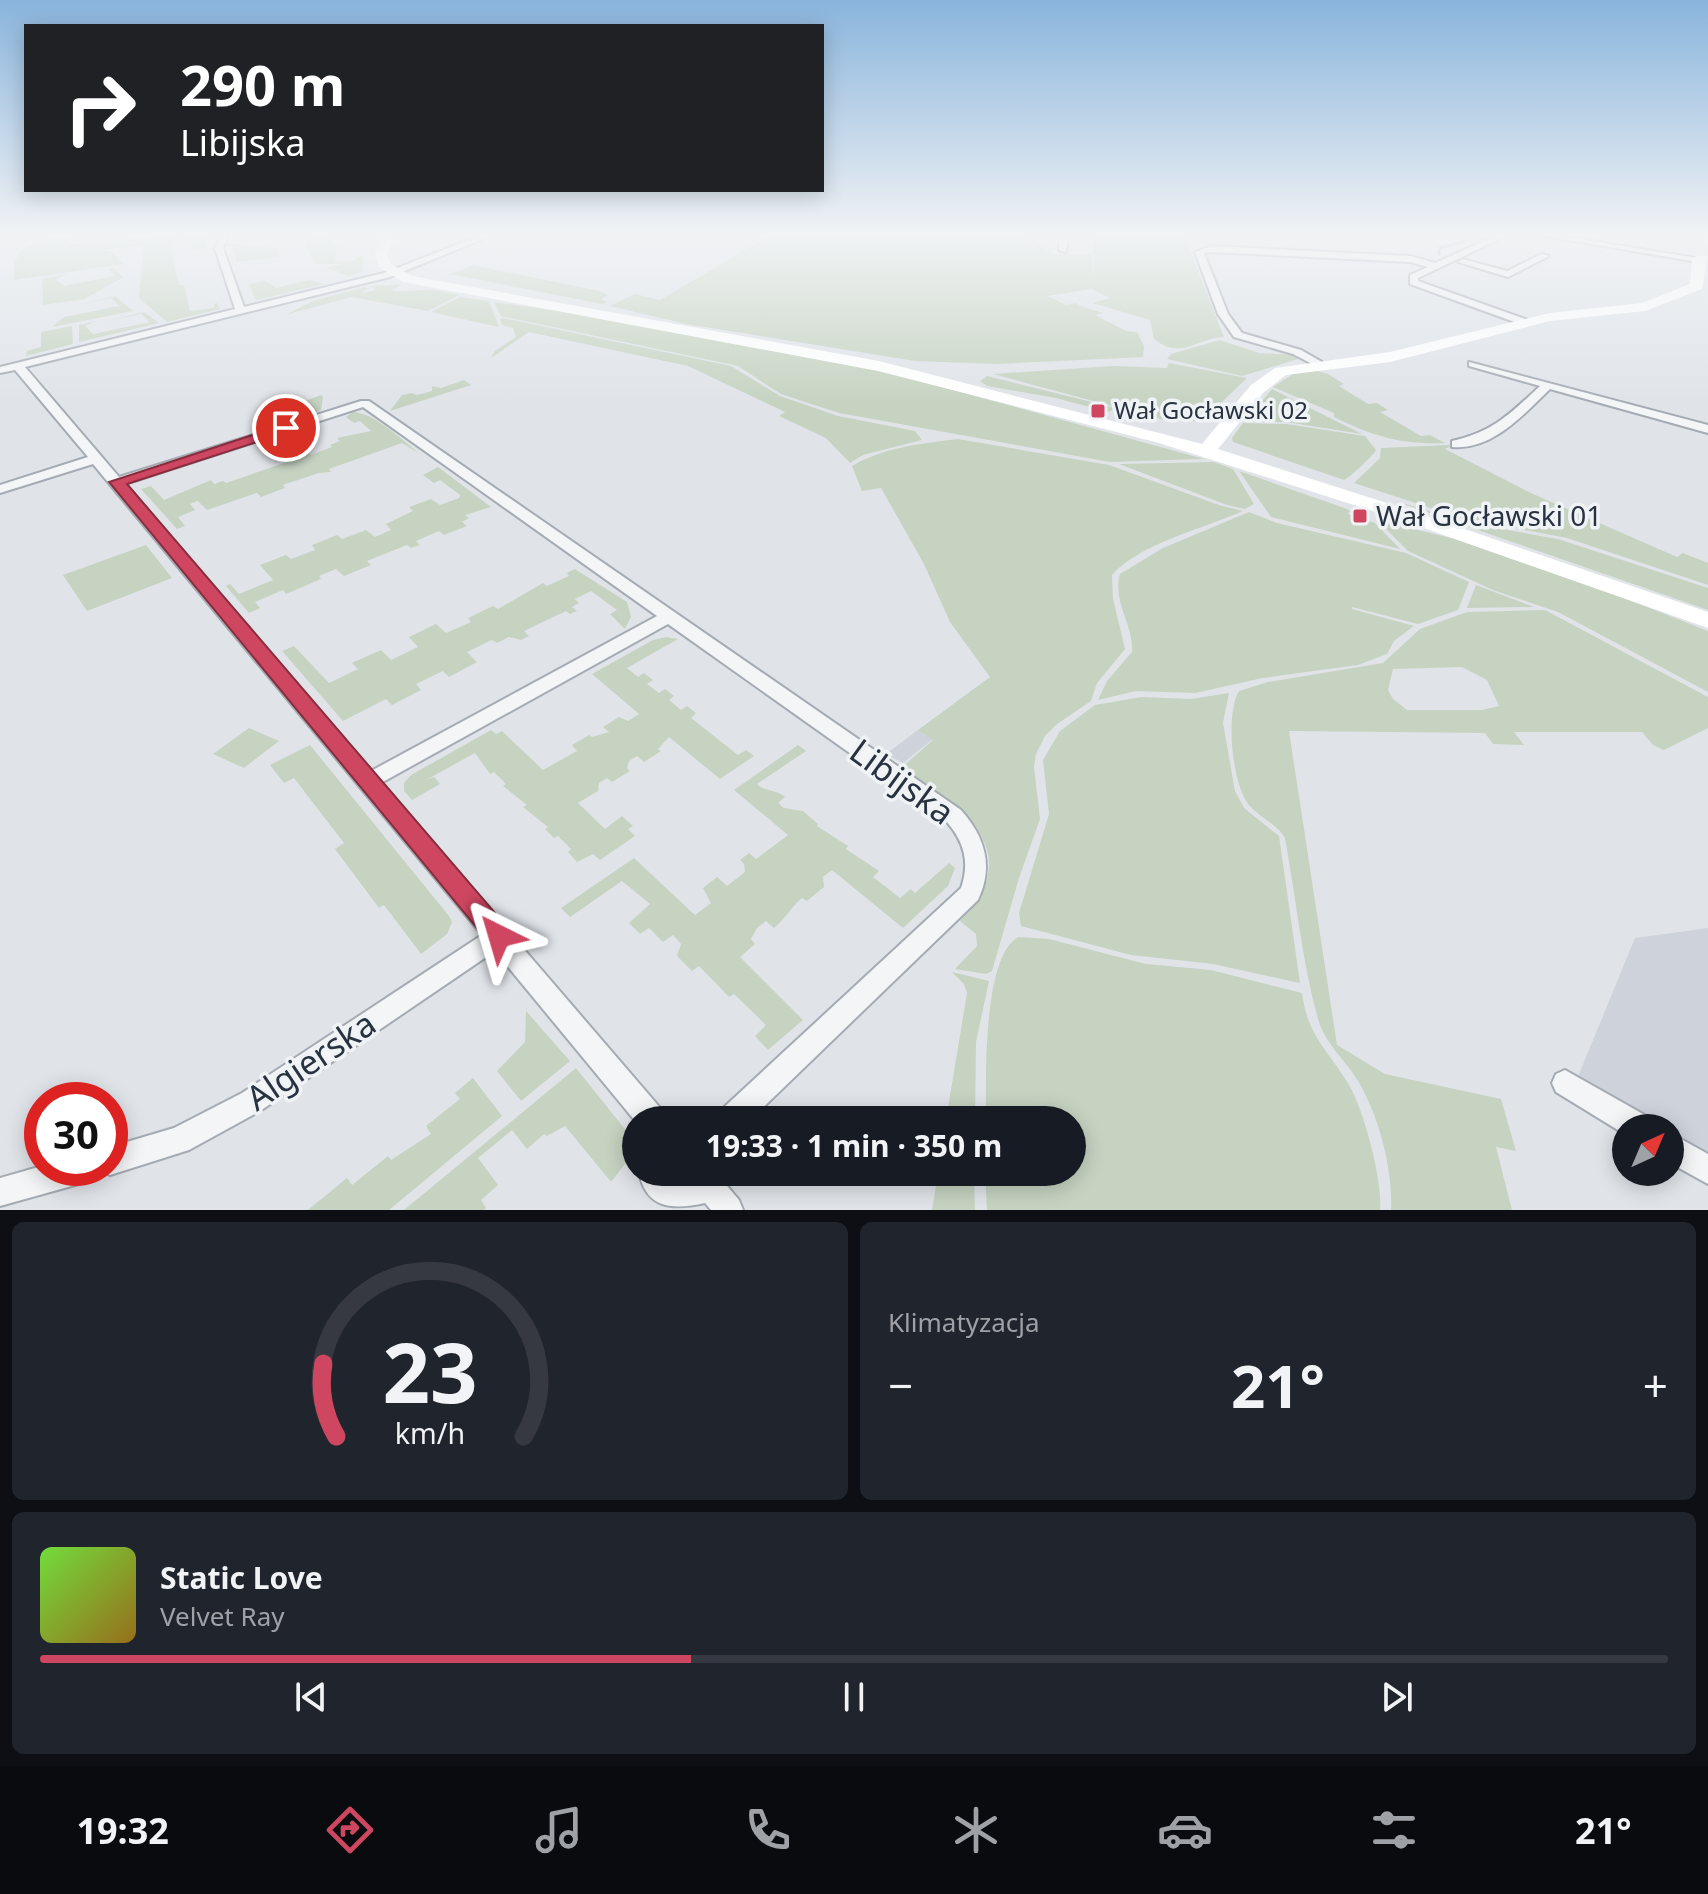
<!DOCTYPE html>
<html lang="pl">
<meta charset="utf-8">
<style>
:root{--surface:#171b24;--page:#20242c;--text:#f1f3f6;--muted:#9ea1a6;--line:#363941;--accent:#ce4660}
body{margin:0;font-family:"Noto Sans",sans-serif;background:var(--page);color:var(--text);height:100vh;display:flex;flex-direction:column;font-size:30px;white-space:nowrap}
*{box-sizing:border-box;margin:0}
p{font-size:26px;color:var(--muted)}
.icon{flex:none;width:44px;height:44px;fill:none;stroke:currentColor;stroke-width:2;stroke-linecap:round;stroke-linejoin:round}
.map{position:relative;height:1210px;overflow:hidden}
.drawer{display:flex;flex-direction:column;gap:12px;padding:12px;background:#0d0f14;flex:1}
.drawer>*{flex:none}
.hud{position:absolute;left:24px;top:24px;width:800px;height:168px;border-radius:0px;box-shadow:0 4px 20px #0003;background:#202124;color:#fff;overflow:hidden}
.needle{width:52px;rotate:44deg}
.fabs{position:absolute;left:1612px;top:1114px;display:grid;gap:16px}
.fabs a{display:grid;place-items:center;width:72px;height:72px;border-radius:50%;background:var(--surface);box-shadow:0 4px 20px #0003;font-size:40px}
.speed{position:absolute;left:24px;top:1082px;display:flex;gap:16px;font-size:40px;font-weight:700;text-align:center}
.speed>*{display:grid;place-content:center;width:104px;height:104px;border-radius:50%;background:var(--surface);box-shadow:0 4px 20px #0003;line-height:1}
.speed .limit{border:12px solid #d22;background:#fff;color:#111}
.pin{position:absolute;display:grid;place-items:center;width:68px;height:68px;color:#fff;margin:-34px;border:4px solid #fff;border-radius:50%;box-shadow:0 2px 8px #0007}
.me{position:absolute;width:88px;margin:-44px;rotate:320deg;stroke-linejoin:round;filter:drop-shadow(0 0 6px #0008)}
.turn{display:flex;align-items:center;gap:28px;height:168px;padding:0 24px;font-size:36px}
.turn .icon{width:104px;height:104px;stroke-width:2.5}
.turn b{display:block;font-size:56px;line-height:68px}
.big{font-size:60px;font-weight:700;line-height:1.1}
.drawer .card{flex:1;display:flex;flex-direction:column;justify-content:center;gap:12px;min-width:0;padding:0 28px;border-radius:12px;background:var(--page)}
.drawer .dial{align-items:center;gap:0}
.dial svg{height:208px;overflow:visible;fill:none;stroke:var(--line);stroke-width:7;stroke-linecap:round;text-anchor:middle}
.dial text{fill:var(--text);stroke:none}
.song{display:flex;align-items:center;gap:24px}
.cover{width:96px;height:96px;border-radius:12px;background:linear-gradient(135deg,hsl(100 70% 55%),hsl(40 70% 35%))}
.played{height:8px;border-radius:4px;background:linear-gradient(90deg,var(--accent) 40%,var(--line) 40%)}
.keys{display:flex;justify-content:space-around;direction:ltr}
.heat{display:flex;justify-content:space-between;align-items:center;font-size:44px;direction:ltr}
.drawer .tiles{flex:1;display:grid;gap:12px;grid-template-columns:1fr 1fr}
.card:last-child{grid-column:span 2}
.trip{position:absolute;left:622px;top:1106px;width:464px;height:80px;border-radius:40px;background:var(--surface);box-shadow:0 4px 20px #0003;font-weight:700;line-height:80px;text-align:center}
.tab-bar{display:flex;height:128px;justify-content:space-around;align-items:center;background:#090b0e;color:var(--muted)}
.tab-bar .icon{width:56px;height:56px}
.tab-bar .active{color:var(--accent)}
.tab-bar b{font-size:36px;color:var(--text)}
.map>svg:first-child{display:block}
.built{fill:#ced3db}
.green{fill:#c6d3c1;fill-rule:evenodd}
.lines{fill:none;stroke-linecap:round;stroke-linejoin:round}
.stream{stroke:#9bb3c9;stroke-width:3}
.street-casing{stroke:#a5abb3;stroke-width:4}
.street{fill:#f3f5f7;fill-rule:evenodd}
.secondary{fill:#fff;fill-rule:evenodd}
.route{fill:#ce4660;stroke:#862e3e;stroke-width:2}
.poi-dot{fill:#ce4660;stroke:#f0f3f6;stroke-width:3}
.labels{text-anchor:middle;stroke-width:7;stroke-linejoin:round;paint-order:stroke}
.far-poi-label{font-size:24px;fill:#293240;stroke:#f0f3f6;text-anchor:start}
.poi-label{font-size:28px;fill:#293240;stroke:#f0f3f6;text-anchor:start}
.near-street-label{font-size:34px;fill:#293240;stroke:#f0f3f6}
</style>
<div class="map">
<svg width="1708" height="1210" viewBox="0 0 1708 1210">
<rect width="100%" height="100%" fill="#e0e4e9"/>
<!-- built -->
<g class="built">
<path d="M918,730L933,739L903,763L886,754Z"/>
<path d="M1708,928V1157L1670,1134V1128H1660L1577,1079L1635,938Z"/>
</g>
<!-- green -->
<g class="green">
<path d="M179,235L175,242L181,241L182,235H212L207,238L210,239L204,243L207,244L205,248L194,250L192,242L170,245L179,285H184L190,311L214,308V304L217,303L220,309L167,322L139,298L144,245L101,250L110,251L124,264L14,280V260L22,258L17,256C33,238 57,238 81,237L67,240L64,245Z"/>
<path d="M310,235H334L332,244H337L335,262L356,260L357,257L363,256V271L349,276L326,268L342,264H316L306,247Z"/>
<path d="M771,235H1025L1053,254L1092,255L1093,275L1095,256L1091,235H1184L1224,337C1196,338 1182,361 1154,339L1150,320L1092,303L1110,298L1092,289L1048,296L1066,305L1076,303C1085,309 1093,309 1103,313L1095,315L1126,331L1137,332L1144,346L1143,357L997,364L915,361L686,324L610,306L635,294L660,300Z"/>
<path d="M228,243L278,249L280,257L237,262L232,246L225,247Z"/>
<path d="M473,265L599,291L608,295L601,299L607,302L602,304L450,274Z"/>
<path d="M113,268L124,277L84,299L43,305L42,279L68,274L56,279L64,286L115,276L108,269L75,274Z"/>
<path d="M265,280L276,288L310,280L325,284L256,300L249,285Z"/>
<path d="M398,284L401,285L391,290C403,293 412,290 424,290C436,289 448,293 459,295L428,311L351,297L285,315L313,301L365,287L368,289L362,291L365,293L376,290L370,286C379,284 387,287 398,284Z"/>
<path d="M115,296L133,311L52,327L64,317L119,306L111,298L76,305Z"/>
<path d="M460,297L489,301L499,327L431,312Z"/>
<path d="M494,302L581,314L877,369L1204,459L1110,462L839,413L781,394L738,366L501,316Z"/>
<path d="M144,312L159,323L79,342V325L96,321L85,326L93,334L150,322L141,314L104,322Z"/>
<path d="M503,318L731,366L780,396L838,416L915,431L922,440L863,455L850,463L826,438L779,416L785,412L688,366L529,332L491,358L495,351L516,337L513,328L502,325L500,319Z"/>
<path d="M72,326L73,344L26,356L27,351L41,347V332Z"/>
<path d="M1220,340L1259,353L1297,355L1298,359L1242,376L1167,359L1171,354Z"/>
<path d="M1169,363L1247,378L1205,418L1199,421H1168L993,374L1113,366L1167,368Z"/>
<path d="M1314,370L1328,374L1344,384L1339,386L1368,404L1377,403L1388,410L1380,412L1421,436L1430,435L1445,443C1402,445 1372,436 1334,417V413L1273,387L1293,374Z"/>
<path d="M987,376L1116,408L1108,412L1056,398L987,386L980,381Z"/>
<path d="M464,380L471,385L390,411L402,395L412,393L417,395L432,391V386L441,388Z"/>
<path d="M1272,389L1362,434L1286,422H1244Z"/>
<path d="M321,395L323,397L321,410L286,422L263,417Z"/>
<path d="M353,412C375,413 402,440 420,454L402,443L329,469L331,472L319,473L283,485L285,488L261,497L257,493L207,510L198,501L190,504L195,510L178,517L185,526L177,529L141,489L151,486L164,500L211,480L214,484L223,481L226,483L287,462L282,457L304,449L311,455L332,447L330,445L340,441L337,438L371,431L360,421L354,423L346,417Z"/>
<path d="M1243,423L1286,424L1365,436L1376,450C1373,456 1350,477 1344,480L1233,442L1232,438Z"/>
<path d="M958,439L1109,465L1219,505L1243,511C1205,528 1139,544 1112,575L1113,599L1125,649L1097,683L1091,701L1057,724L1045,736L1036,754L1034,767L1040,819L1019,878L992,971L986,974L955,969L977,946L976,934L960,921C1030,848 959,808 901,768L933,740L918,730L990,677L950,622L924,564L881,488L862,491L852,466C882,448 923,443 958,439Z"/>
<path d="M1448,445L1451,446L1445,449L1533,494L1677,557L1683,553L1708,563V585L1567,538L1459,517L1354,483L1380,458L1381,448Z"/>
<path d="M1214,462L1233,469L1254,504L1245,509L1227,505L1119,464Z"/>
<path d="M438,467L491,507L465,515L469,518L462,522L467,526L444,535L439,531L416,541L420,545L411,548L407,545L367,561L371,565L344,576L336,569L319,576L321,579L286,594L283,590L255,602L260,608L249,613L226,586L230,584L239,594L273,580L260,565L286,555L291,559L315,550L312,545L337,535L342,539L366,530L375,537L391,530L386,524L413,511L409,507L431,499L440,505L459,498L460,495L440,480L434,483L423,475Z"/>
<path d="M1239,471L1347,509L1350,511L1348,514L1375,523L1400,549L1271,517Z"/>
<path d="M1389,499L1468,523L1558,539L1708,588V610Z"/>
<path d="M1249,512L1277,523L1406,553L1469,582L1458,610L1418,624L1352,607V609L1414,626L1394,641L1387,654L1358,665L1263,678L1195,693L1136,691L1098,700L1107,681L1132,652C1134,625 1112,602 1120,574L1163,548Z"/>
<path d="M1385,522L1455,539L1622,597L1708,631V692L1558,612L1493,590L1408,551L1382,525Z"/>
<path d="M146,545L172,578L87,611L63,575Z"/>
<path d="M575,569L627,602L631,617L625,629L610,614L617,610L591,591L575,599L579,603L572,607L577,611L570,614L566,611L524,631L529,636L521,640L509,637L497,643L492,640L467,652L477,662L449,677L443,671L416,684L421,690L392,705L386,699L343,721L282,651L294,646L329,683L358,669L352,663L381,650L391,660L418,647L409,637L436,624L446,633L471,622L468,618L493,606L498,609L543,583L547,586L569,576L567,573Z"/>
<path d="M1476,585L1534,607L1467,608Z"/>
<path d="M1545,610L1708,697V728L1664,750L1653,745L1642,732H1514L1524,745L1493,744L1485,733L1289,731L1337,1045L1385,1074L1501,1099L1516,1151L1496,1147L1512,1210H1391C1393,1169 1379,1116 1358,1081C1345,1059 1325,1044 1318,1019C1302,961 1296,898 1285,838C1277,824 1260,818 1249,805C1232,785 1225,713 1239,691L1268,682L1383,663L1420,629L1467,612ZM1462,667L1487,680L1499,706L1482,710H1407L1393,699L1388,690L1393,669Z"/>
<path d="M666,637L678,639L627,668L638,677L644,673L653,680L647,684L659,693L665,689L674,696L669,700L681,710L687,706L696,713L691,718L738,755L746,750L754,756L720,779L669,737L658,749L661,751L644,762L637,756L629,761L627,768L630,771L612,782L607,778L599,783L598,791L578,803L605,829L622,816L633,826L628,829L635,836L600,860L593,854L577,862L568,852L571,849L558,836L554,838L545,829L548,827L523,807L527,805L503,786L506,784L494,772L490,774L475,753L426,780L434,777L440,784L412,800L404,791V783L411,775L491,730L496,734L502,731L543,770L577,751L572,745L589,735L592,737L609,732L603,727L619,717L628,721L639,714L592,674L653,640Z"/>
<path d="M1229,693L1223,723L1235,791L1244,808L1279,836L1300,983L1213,964L1131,955L1021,926L1019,913L1049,814L1043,760L1060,731L1095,705L1142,697L1191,699Z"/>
<path d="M249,728L279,741L244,768L213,754Z"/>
<path d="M310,745L449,916L452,922L447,934L421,954L384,905L379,908L335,849L344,843L294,778L284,783L270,765Z"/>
<path d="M798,745L806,751L757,784C765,792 776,789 785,797L778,803L784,808L803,811L818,824L817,826L848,846L846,849L879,871L873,877L900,898L911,889L915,893L949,863L955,868L948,886L903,928L832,870L823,877L824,887L807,901L802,898C791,907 786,918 774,928L766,921L757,928L751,939L755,944L740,957L803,1020L768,1050L755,1036L766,1025L734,994L729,997L699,966L692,971L677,956L681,944L673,935L663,942L649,928L640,934L629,923L650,904L622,881L570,917L561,908L634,858L695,915L711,903L703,888L717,877L727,886L745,872L744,864L740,860L749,853L756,859L788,835L734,790Z"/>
<path d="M1018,937L1049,939L1146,964L1211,970L1302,993C1308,1038 1328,1049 1349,1085C1364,1110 1383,1182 1380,1210H987L985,1172H1072V1120H986C986,1082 982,958 1018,937Z"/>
<path d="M952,972L989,981L976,1042L975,1120H946L967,993L964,984Z"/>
<path d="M526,1011L570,1061L521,1101L497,1071L525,1042Z"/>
<path d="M576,1068L636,1143V1167L630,1168L625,1164L611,1182L565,1126L547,1136L544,1134L527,1149L512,1130L478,1158L498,1185L481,1200L486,1208L484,1210H404Z"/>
<path d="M473,1078L502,1116L389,1210H308L347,1178L352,1185L388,1156L391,1160L431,1134L426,1126L460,1099L455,1093Z"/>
<path d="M938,1172H974L975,1210H932Z"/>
</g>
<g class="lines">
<!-- stream -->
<path class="stream" d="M1439,254L1440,248L1463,242"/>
<!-- street casing -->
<g class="street-casing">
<g id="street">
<path d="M221,235H229L223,248L244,307L384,273L482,235H493L390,277L25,367L119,477L361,401H369L961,810C985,837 994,866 978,900L750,1120H717L721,1110L961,888C970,862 964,842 947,822L668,624L381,783L662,1110L666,1120L636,1122L495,951L260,1111L189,1150L110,1175L99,1169L96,1178L86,1182L0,1206V1178L42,1166L110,1168V1147L174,1128L242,1093L482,935L93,464L0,493V485L88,457L15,370L0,373V367L235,309L215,248ZM363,407L657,616L371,771L125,484Z"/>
<path d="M1060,235H1068L1066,252L1059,250Z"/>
<path d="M1498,235H1508L1418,278V281L1528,320V324H1520L1410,284V275L1428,267L1410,262L1211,252L1204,253L1228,314L1242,333L1301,350L1322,362V366L1318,367L1293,354L1234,337L1218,314L1195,252L1211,246L1410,256L1435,263Z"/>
<path d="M1538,235H1556L1702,259L1698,262Z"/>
<path d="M1542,254L1549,256L1508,277L1458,262L1462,259L1507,271Z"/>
<path d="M1469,362L1708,425V433L1550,389C1524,414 1492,451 1452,447V441C1493,432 1510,414 1540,386L1469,366Z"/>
<path d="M1565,1070L1650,1118L1654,1128H1626V1135L1556,1092L1552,1083L1556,1074Z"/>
<path d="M1670,1133L1708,1154V1184L1670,1163Z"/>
<path d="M639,1172H667L671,1182C683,1186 689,1180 697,1172H727L723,1181L739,1200L743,1210H711L705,1203C672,1210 646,1209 639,1172Z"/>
</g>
</g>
<!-- street -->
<use href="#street" class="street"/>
<!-- secondary -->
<path class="secondary" d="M387,237L393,241L387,253L391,264L412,276L879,361L1202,444L1251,385L1275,368L1390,352L1550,313L1642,303L1690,284L1692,259L1698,255L1708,256L1702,289L1645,311L1550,321L1390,362L1286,375L1263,393L1218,449L1415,512L1708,612V628L1401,520L1159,443L878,371L403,282L378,266L375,253L383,238Z"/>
</g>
<!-- sky -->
<linearGradient id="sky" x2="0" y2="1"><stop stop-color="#89b4dc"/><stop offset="0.58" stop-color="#f1f3f5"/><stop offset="1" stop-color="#f1f3f5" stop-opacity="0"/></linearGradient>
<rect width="1708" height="404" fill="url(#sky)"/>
<!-- route -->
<path class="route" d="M286,424L293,428L291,431L127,484L508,928L512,936L508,944L499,947L490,944L109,482Z"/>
<!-- markers -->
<g class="poi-dot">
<rect x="1090" y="403" width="16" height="16" rx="4"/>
<rect x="1352" y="508" width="16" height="16" rx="4"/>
</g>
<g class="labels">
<!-- far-poi labels -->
<g class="far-poi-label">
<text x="1114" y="419">Wał Gocławski 02</text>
</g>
<!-- poi labels -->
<g class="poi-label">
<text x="1376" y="526">Wał Gocławski 01</text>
</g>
<!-- near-street labels -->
<g class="near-street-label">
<text transform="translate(902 782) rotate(36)" y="12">Libijska</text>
<text transform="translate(311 1061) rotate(-34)" y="12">Algierska</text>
</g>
</g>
</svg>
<div class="fabs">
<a><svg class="needle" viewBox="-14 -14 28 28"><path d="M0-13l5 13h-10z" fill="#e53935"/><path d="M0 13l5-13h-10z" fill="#9ea1a6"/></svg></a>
</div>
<div class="speed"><div class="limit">30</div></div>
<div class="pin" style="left:286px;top:428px;background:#d93025"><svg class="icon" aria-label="arrive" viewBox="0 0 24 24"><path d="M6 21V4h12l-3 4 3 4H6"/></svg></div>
<svg class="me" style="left:499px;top:936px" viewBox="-20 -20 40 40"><path d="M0-17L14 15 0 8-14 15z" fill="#ce4660" stroke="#fff" stroke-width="4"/></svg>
<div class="trip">19:33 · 1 min · 350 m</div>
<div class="hud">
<div class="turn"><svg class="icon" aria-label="right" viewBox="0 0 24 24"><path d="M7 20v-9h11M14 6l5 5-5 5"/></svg><div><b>290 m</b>Libijska</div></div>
</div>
</div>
<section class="drawer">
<div class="tiles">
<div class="card dial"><svg viewBox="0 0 100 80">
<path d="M14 69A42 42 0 1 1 86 69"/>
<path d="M14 69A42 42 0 0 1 9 41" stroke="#ce4660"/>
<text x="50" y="56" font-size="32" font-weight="700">23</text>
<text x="50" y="72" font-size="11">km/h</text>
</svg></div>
<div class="card"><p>Klimatyzacja</p>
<div class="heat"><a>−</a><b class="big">21°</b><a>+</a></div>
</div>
<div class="card">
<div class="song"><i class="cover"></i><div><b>Static Love</b><p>Velvet Ray</p></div></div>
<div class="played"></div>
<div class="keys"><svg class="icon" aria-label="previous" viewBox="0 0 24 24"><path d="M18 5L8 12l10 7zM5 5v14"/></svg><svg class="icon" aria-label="pause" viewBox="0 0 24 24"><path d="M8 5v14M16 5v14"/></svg><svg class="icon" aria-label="next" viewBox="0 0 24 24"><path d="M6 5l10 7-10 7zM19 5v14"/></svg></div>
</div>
</div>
</section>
<nav class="tab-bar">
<b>19:32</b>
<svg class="icon active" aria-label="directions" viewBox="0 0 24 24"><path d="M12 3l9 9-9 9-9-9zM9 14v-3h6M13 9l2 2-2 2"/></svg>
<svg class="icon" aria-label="music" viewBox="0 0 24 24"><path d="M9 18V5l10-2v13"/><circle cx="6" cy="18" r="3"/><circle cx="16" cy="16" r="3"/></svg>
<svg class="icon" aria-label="phone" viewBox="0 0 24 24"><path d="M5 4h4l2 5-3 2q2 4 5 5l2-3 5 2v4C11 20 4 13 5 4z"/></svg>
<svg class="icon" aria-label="climate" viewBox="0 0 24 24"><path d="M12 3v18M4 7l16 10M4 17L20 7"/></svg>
<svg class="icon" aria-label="car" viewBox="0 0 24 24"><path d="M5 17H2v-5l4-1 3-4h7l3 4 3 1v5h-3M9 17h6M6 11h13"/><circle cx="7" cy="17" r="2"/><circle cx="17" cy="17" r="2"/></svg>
<svg class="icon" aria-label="filters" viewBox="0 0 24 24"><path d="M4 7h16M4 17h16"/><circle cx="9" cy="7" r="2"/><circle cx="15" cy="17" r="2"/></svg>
<b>21°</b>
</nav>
